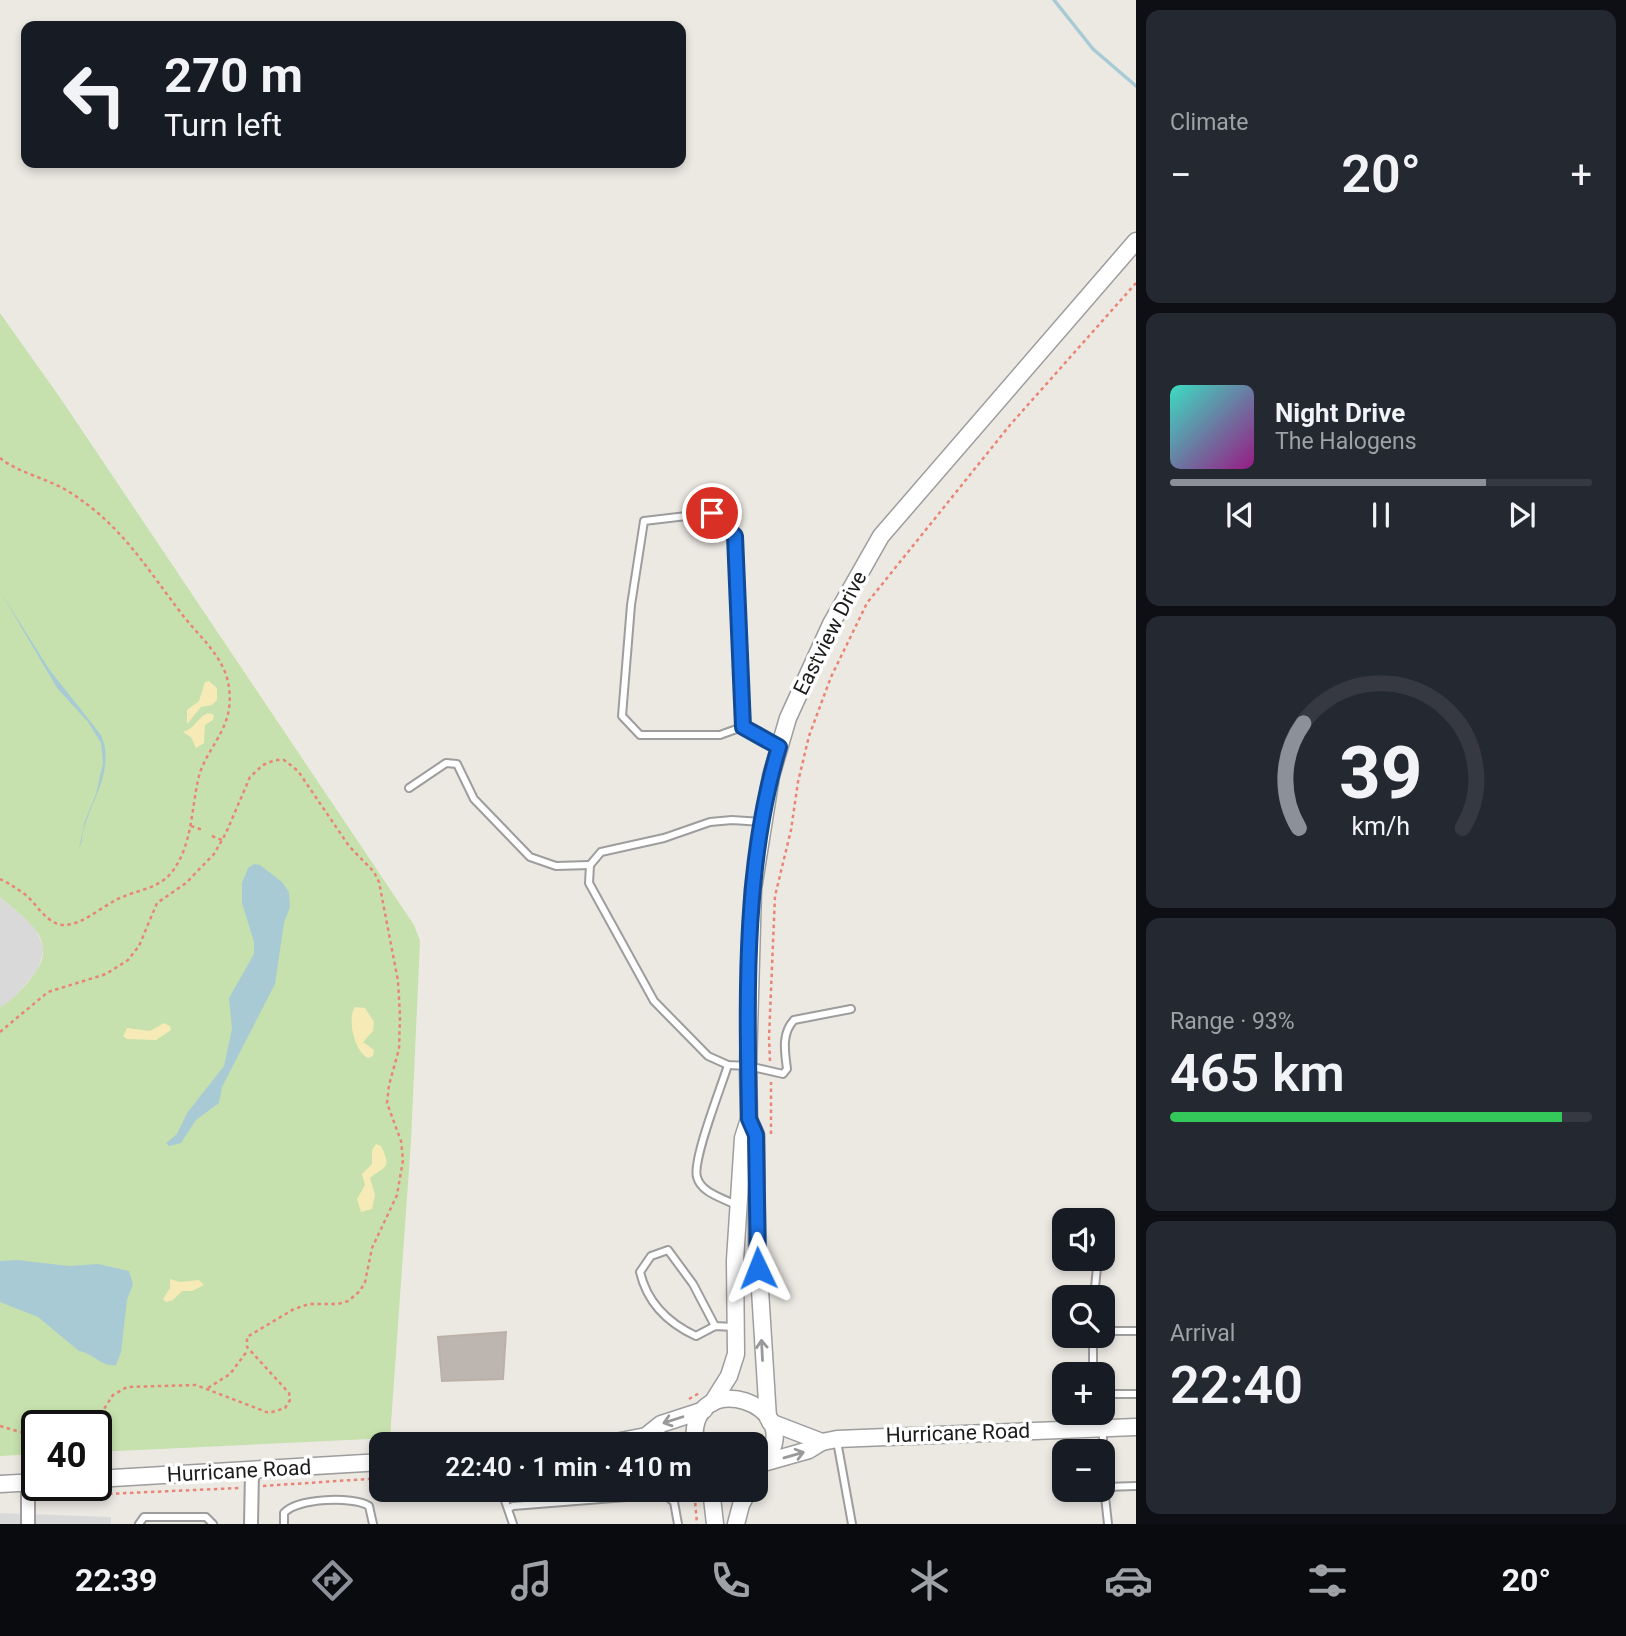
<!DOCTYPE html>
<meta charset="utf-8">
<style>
:root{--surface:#171b24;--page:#242831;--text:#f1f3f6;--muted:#9ea1a6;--line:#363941;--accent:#8c9099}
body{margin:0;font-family:Roboto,sans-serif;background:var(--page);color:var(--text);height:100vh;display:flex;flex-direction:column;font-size:26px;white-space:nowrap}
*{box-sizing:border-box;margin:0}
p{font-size:23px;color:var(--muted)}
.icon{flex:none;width:38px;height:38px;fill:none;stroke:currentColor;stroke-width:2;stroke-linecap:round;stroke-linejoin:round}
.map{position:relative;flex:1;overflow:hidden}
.side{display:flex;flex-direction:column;gap:10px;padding:10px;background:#0d0f14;width:490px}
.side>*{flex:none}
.guide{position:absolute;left:21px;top:21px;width:665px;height:147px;border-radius:14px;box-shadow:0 4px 10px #0003;background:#171b24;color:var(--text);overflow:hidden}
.tools{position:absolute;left:1052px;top:1208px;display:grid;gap:14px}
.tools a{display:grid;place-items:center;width:63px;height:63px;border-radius:14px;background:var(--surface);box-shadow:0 4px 10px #0003;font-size:35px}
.speed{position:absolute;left:21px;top:1410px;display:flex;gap:14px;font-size:35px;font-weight:700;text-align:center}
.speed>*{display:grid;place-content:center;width:91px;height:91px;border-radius:50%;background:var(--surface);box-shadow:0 4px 10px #0003;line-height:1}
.speed .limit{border:4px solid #111;border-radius:10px;background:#fff;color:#111}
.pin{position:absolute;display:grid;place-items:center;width:60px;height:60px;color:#fff;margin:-30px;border:4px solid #fff;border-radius:50%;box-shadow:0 2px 7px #0007}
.me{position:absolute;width:77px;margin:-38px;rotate:358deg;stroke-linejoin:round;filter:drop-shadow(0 0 5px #0008)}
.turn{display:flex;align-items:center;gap:24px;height:147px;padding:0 28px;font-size:32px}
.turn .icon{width:91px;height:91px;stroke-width:2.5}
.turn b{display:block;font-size:49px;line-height:60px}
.big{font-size:52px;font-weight:600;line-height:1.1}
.side .widget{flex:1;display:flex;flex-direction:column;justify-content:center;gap:10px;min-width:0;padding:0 24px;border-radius:14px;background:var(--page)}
.side .dial{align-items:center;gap:0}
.dial svg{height:182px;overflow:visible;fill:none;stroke:var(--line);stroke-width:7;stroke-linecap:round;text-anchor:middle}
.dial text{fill:var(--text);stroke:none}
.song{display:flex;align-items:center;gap:21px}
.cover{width:84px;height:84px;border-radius:10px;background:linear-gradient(135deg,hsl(170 70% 55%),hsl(310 70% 35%))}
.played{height:7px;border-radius:4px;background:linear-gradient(90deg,var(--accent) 75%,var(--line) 75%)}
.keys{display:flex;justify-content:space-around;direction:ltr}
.heat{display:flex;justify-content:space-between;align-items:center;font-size:38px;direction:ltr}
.charge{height:10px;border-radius:5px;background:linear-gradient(90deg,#34c759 93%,var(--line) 0)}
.trip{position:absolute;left:369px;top:1432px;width:399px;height:70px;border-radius:14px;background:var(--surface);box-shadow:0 4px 10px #0003;font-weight:600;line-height:70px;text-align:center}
.menu{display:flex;height:112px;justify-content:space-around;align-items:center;background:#090b0e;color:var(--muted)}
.menu .icon{width:49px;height:49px}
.menu .current{color:var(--accent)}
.menu b{font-size:32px;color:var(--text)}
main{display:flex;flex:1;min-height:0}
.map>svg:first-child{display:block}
.residential{fill:#dad9d9}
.grass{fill:#c6e1ad}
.sand{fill:#f6ebb7}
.water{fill:#a8cad5}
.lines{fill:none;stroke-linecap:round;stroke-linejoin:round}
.stream{stroke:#a8cad5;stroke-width:3.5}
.building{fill:#bcb5b0;stroke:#bcb1a7;stroke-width:2}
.service-casing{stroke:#9d9d9d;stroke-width:10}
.minor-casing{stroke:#9d9d9d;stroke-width:16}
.tertiary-casing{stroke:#9d9d9d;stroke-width:19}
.path{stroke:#e98576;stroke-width:2.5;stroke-dasharray:3.5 3.5;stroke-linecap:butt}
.service{stroke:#fff;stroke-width:6}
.minor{stroke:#fff;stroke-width:12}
.tertiary{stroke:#fff;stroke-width:16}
.oneway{stroke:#999}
.route-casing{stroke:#114b97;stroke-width:18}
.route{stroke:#1a73e8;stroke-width:12}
.labels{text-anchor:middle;stroke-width:7;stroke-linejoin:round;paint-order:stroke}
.street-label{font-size:21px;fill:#1c1c1c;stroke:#fff}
</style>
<main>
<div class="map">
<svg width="1136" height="1524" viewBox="0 0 1136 1524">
<rect width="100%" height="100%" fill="#ece9e3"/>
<!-- residential -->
<g class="residential">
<path d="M0,897L34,926L44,948L38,970L10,1002L0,1007Z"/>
<path d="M0,1513L111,1517V1524H0Z"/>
</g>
<!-- grass -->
<path class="grass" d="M0,313L61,399L414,925L420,941L411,1141L390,1438L96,1452V1426H37V1454L0,1456V1007C12,1001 20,991 29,981C63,942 29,922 0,897Z"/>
<!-- sand -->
<g class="sand">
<path d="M209,681L217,688V700L212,705L201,707L187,724V710L199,701L205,682Z"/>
<path d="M209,713L214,715L213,720L205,725L204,743L196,748L191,737L183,732C198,727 196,717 209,713Z"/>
<path d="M355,1007L365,1008L374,1022L373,1031L363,1042L374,1050L373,1056L368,1058C354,1051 347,1018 355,1007Z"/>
<path d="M164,1023L170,1026L171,1030L156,1040L127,1039L123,1036L127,1028L150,1031Z"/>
<path d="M376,1144L381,1146C392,1169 386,1165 370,1178L375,1195L372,1209L361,1212L357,1199L365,1185L362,1174L372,1164V1150Z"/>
<path d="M170,1279L180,1282L199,1280L204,1285L192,1291H182L173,1300L166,1302L163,1299L170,1288Z"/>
</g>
<!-- water -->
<g class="water">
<path d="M0,591L49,669L101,735C116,769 91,800 83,832C82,838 82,843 79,848L85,821L96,794L103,763L101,743L88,722L57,688Z"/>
<path d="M254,864L260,865L282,882L289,892L290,907L284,923L275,984L222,1087L219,1103L196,1120L181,1143L169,1146L166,1143L177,1134L187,1113L224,1066L232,1029L229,998L254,954V942L242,903V883L248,868Z"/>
<path d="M17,1260L69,1266L98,1264L129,1271L133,1284L127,1300L121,1352L116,1365C101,1367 93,1353 79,1351L38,1317L0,1302V1261Z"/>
</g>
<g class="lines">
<!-- stream -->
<path class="stream" d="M1054,0L1093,49L1136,86"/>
</g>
<!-- building -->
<path class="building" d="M506,1332L503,1379L442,1381L438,1337Z"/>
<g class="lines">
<!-- service casing -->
<g class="service-casing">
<g id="service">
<path d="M742,727L720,735H640L622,716L631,605L644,521L712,513L735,536L742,727L778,746"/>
<path d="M409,788L446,763L457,764L474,799L530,857L556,866L590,865"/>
<path d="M762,822L732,820L710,822L664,838L601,852L590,865L589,883L654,1001L708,1056L728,1065L748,1066L783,1074L787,1069C785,1052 781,1034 794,1020L851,1009"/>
<path d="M728,1065C722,1085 692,1160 697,1177C701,1193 723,1198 736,1205"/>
<path d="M1102,1220V1218"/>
<path d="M1094,1297L1098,1258"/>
<path d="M715,1326L693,1284L668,1250L651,1256L640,1272C647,1302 668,1323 696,1336L715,1326L734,1327"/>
<path d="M1102,1331H1136"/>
<path d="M1093,1374V1335"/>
<path d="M1102,1394H1136"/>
<path d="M1093,1412L1094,1427"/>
<path d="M1103,1429V1478L1108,1524"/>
<path d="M837,1441L852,1524"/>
<path d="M1104,1487L1136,1486"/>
<path d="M501,1489L513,1524"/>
<path d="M509,1508L513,1506L664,1494L674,1502L678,1524"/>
<path d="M139,1524L144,1517H206L213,1524"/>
<path d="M284,1524V1513C297,1498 353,1496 369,1506L373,1524"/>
</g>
</g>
<!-- minor casing -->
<g class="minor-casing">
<g id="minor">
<path d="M28,1482V1524"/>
<path d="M251,1524L252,1472"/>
</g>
</g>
<!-- tertiary casing -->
<g class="tertiary-casing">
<g id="tertiary">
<path d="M749,1119L756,1135L757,1242L768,1418"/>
<path d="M712,1403L729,1376L736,1354L735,1260L743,1138L749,1119L748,1066L753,889L771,776L788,718L831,624L881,536L1136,241"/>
<path d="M770,1422L822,1442"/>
<path d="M646,1436L652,1440L675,1444"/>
<path d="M605,1444L646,1436L661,1424L704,1410"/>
<path d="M695,1444C686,1362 816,1405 761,1465"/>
<path d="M763,1463L809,1450L822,1442L837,1439L1136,1427"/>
<path d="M96,1479L382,1462"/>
<path d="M0,1484L37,1482"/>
<path d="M711,1489L715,1524"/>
<path d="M736,1524L741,1505L749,1489"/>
</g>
</g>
<!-- path -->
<g class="path">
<path d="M0,458C18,473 50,479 71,493C122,526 145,566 181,613C196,633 215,648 225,672C230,684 231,701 228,714C223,736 205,754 199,776C191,808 193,844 172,872C158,890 134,890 116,900C100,908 82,925 64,925C48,925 37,905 27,896C18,889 10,884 0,879"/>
<path d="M191,826L203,830"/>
<path d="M212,836L222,840"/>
<path d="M0,1032L48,992L106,974L128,960L139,946L157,903L186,883L214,854L226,833L250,777L263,765L275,760H284L298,771L349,846L374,872L379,882L398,981L400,1016L399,1049L389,1085L387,1103L401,1141L403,1160L397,1195L372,1248L365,1282L360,1291L348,1301L338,1304H309L294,1309L247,1337V1347L289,1393L290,1400L285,1408L269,1413L196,1385L127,1387L113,1395L93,1426"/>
<path d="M770,1061L769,1038L775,896L791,830L798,782L809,736L831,677L867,603L1010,425L1136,283"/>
<path d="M771,1134V1082"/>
<path d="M208,1388L230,1374L248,1350"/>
<path d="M689,1399L701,1392"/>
<path d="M0,1426L37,1437"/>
<path d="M263,1486L382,1478"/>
<path d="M694,1489L697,1524"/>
<path d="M39,1497L239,1488"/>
</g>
<!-- service -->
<use href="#service" class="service"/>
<!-- minor -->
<use href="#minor" class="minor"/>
<!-- tertiary -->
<use href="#tertiary" class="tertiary"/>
</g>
<!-- one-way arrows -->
<defs><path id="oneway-shaft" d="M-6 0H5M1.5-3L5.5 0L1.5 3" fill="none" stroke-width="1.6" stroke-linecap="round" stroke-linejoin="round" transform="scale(1.75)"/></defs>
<g class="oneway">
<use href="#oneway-shaft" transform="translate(762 1350) rotate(-93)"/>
<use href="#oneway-shaft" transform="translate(673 1420) rotate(162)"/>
<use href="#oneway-shaft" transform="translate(794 1455) rotate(-16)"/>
</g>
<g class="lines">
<!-- route casing -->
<g class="route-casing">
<path id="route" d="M712,513L735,536L743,727L779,747C743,866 747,996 749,1119L756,1135L758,1268"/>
</g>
<!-- route -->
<use href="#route" class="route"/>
</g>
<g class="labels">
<!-- street labels -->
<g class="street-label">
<text transform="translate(830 633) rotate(-63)" y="7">Eastview Drive</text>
<text transform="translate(958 1433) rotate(-2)" y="7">Hurricane Road</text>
<text transform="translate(239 1471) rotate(-3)" y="7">Hurricane Road</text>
</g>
</g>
</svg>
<div class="tools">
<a><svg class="icon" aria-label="sound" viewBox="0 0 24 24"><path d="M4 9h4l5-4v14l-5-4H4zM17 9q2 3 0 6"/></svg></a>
<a><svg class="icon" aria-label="search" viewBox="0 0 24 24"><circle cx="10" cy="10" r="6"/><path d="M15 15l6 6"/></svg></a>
<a>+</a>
<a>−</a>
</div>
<div class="speed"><div class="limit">40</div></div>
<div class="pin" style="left:712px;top:513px;background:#d93025"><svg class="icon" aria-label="arrive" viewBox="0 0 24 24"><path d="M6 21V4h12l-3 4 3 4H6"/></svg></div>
<svg class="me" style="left:758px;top:1268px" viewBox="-20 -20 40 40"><path d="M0-17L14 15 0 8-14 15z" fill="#1a73e8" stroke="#fff" stroke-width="4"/></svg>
<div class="trip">22:40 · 1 min · 410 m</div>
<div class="guide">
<div class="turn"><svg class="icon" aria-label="left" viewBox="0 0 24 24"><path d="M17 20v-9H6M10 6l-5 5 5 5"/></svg><div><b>270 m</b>Turn left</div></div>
</div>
</div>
<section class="side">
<div class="widget"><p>Climate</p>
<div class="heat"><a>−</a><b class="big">20°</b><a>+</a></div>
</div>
<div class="widget">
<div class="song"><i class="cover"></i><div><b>Night Drive</b><p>The Halogens</p></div></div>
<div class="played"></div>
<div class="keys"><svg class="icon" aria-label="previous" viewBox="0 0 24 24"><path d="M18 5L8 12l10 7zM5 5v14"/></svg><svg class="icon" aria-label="pause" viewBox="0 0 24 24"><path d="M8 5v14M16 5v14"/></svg><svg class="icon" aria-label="next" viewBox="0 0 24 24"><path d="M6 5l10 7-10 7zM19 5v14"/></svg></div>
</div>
<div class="widget dial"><svg viewBox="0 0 100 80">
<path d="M14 69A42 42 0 1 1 86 69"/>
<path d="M14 69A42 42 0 0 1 16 23" stroke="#8c9099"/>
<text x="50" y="56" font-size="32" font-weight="700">39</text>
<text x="50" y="72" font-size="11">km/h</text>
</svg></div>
<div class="widget"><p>Range · 93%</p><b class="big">465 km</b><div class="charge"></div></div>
<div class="widget"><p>Arrival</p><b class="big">22:40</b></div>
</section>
</main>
<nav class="menu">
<b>22:39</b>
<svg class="icon current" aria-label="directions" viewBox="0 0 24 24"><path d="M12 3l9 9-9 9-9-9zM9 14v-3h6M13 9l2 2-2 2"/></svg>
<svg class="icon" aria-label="music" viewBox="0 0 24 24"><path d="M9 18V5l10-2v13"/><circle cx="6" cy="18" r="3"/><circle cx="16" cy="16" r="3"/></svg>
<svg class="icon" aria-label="phone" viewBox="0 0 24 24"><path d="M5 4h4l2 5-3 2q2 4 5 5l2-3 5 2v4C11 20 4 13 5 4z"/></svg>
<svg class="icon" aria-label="climate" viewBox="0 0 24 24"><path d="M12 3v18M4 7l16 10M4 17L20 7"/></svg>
<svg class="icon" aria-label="car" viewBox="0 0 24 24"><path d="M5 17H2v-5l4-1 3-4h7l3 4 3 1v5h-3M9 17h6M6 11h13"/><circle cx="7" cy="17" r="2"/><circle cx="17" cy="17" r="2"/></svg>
<svg class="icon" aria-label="filters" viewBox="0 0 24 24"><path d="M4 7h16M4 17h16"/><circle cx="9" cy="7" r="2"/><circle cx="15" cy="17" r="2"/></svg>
<b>20°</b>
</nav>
